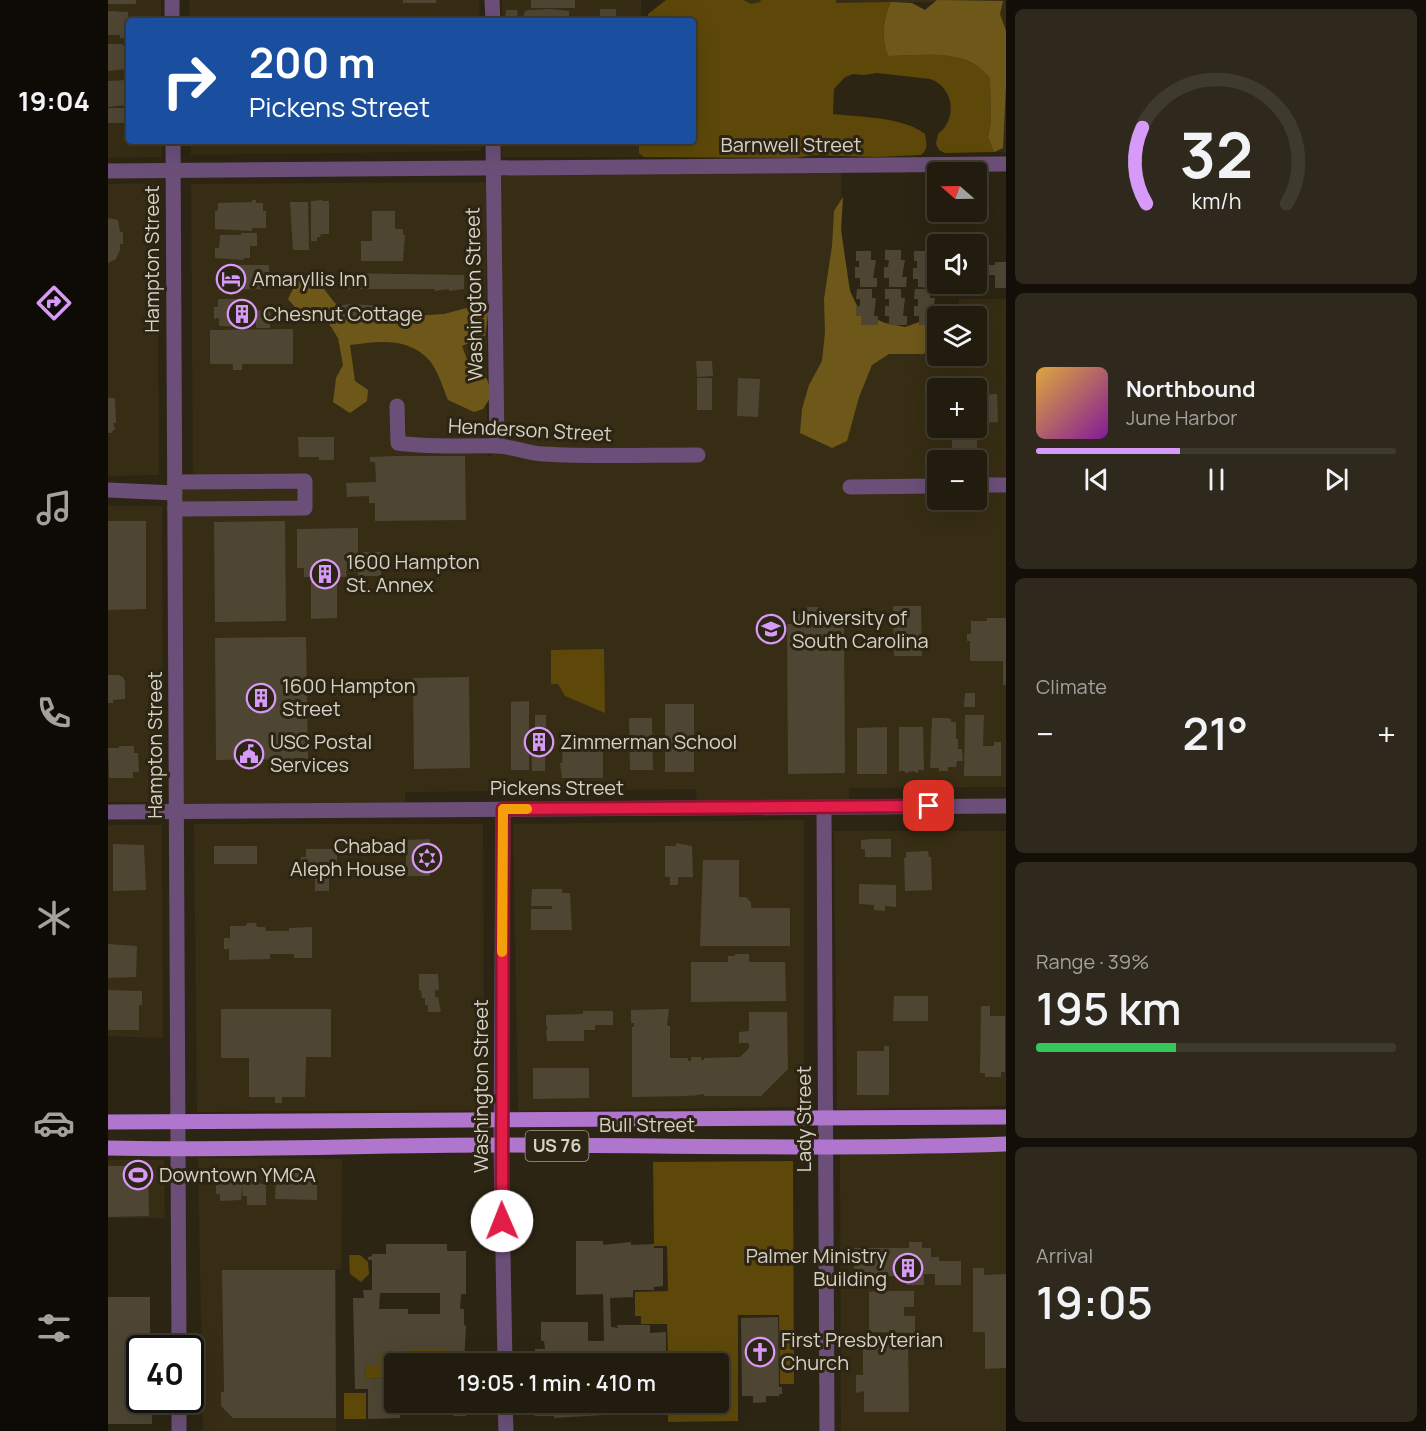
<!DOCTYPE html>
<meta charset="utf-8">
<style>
:root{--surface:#221c0e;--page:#2e291c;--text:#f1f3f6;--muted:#a2a19e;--line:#3f3a2e;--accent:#d89af8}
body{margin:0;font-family:Manrope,sans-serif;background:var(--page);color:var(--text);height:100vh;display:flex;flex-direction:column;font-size:22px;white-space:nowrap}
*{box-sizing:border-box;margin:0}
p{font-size:20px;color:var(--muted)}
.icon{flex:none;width:33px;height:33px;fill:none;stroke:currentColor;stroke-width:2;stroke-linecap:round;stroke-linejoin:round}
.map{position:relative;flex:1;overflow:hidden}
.details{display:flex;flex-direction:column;gap:9px;padding:9px;background:#130f08;width:420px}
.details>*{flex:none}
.hud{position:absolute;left:18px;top:18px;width:570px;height:126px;border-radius:6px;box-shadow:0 6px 24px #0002,0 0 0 2px var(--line);background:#1a4fa0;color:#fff;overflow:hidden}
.needle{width:39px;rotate:290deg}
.tools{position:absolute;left:819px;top:162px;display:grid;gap:12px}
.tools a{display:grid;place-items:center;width:60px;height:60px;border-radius:6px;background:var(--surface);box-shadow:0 6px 24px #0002,0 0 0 2px var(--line);font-size:30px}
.speed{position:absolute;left:18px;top:1335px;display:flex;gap:12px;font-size:30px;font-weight:700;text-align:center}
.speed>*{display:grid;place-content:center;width:78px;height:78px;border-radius:50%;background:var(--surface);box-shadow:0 6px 24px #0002,0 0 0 2px var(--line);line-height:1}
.speed .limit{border:3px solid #111;border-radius:9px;background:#fff;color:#111}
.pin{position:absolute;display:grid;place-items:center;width:51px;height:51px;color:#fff;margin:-26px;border-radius:12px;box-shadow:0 3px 9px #0006}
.me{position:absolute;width:66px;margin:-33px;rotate:359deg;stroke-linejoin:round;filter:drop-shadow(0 0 4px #0008)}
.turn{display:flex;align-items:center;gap:21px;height:126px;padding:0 24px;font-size:27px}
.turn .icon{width:78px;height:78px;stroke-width:2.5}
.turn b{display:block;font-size:42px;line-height:51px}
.big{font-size:45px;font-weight:600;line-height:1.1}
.details .tile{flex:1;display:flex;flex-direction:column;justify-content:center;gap:9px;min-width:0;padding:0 21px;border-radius:9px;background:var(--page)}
.details .dial{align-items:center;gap:0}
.dial svg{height:156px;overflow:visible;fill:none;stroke:var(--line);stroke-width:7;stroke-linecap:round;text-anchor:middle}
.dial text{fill:var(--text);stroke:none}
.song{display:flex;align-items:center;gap:18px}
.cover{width:72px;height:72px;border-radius:9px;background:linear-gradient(135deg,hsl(40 70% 55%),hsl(290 70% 35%))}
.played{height:6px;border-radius:3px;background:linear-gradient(90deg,var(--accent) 40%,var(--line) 40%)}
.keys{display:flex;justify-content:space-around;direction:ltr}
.heat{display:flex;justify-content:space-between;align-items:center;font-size:33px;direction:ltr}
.charge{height:9px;border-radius:4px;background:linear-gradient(90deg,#34c759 39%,var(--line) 0)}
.trip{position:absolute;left:276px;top:1353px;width:345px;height:60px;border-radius:6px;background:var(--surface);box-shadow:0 6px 24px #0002,0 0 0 2px var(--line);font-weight:600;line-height:60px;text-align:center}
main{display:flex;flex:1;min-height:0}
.tabs{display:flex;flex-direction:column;width:108px;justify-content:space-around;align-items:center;background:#0e0b06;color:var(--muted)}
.tabs .icon{width:42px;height:42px}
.tabs .selected{color:var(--accent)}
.tabs b{font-size:27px;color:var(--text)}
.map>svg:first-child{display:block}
.built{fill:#372d14;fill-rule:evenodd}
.green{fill:#5d4809}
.forest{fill:#6e5819}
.building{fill:#4e4633;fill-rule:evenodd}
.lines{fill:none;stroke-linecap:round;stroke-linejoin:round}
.minor{stroke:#6b4f79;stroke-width:15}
.tertiary{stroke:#6b4f79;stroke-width:15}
.primary{stroke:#b075cd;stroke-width:15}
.route-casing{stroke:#92132f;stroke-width:15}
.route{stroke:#e11d48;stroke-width:10}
.slow{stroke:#f59e0b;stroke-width:10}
.labels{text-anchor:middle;stroke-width:6;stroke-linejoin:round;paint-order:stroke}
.shield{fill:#2d2513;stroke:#a39d90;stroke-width:1.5}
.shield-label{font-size:18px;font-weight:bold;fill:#d6d1c6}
.street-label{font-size:20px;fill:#d6d1c6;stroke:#2d2513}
.poi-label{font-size:20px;fill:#d6d1c6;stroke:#2d2513;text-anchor:start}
</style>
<main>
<nav class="tabs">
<b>19:04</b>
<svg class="icon selected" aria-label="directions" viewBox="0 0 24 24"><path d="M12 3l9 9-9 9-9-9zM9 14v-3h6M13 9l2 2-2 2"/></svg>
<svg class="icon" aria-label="music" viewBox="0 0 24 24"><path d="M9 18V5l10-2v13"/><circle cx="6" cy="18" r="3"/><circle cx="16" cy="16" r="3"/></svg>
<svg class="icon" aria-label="phone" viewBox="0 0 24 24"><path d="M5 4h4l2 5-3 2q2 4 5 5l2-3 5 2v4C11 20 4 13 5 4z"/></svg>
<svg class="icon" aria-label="climate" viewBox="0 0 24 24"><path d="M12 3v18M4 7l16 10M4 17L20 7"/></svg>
<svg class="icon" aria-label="car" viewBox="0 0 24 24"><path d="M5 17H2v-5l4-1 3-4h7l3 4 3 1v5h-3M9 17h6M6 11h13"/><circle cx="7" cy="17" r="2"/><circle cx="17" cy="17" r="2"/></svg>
<svg class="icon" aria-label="filters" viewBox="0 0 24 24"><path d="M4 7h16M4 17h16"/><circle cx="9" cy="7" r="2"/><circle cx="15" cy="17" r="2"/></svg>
</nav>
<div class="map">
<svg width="898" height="1431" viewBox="0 0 898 1431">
<rect width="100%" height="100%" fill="#2d2513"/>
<!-- built -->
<g class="built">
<path d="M0,0H53V21H21V141H54V157L0,158Z"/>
<path d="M81,0H371L372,21H82Z"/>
<rect x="394" y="0" width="139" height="21"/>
<path d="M637,0H898V152H883L881,1L637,5Z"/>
<path d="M83,141H373V151L83,155Z"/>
<rect x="394" y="141" width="139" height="16"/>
<path d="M733,158L735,330L829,329L830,356H868V316H851V299H898V787L741,788V801L589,804L588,789L297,792V813L68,814L69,486L85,485L83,184L378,182L379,456H384L381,163ZM830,388H868V428H830ZM830,460H868V500H830Z"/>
<path d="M49,183L51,475L0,476V184Z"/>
<path d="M0,506H54L55,802H0Z"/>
<path d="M696,820V1107L410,1111L405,824Z"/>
<path d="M86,824H375L376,1110L89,1112Z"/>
<path d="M0,825H54L55,1038L0,1036Z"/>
<path d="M726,831H898V1106L729,1109Z"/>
<path d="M898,1152V1431H733L732,1154Z"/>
<path d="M90,1158L234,1159L233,1269H228V1431H95Z"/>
<path d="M0,1160H56L57,1218H0Z"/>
</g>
<!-- green -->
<g class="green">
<path d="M558,0H636L643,4L652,2L653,0H728V3L783,2C775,19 773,38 780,56C808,56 843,50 868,65C873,68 878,74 882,78L883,122L880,137L886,152L837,153L831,150L828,144L830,134C850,119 846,87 822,79L769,73L756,75L745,74L737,77L726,89L725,114C752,117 796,117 817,134C818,141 821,150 813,155L768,157L706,155L687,158L536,157L531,153V141H585V21H540V14Z"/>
<path d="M496,649L497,713L457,696L450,684H443V650Z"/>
<path d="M685,1161L686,1384H672L671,1315H630V1421L560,1422V1403L610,1402V1364L564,1363V1355L560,1354L559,1324H533V1316H527V1292L560,1291L559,1246H546L545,1162Z"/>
<path d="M241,1255H252L260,1262L261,1274L253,1282L242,1274Z"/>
<path d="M300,1350H338L337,1363L292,1364V1356H300Z"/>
<path d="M272,1356H284V1361L280,1362L281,1373L284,1374V1378L258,1379L257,1365H272Z"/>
<rect x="236" y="1393" width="22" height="26"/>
</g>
<!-- forest -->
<g class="forest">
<path d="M829,0L895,1L892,14L898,31V86L895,148L886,152L880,137L883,122L882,78C878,74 873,68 868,65C843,50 808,56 780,56C773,38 775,19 783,2L804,3L817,10Z"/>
<path d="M735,197L733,230L742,291L752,312L777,323L797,327L822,318L829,317V347L815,354H781L764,365L751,397L739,441L724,448L692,433L694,409L701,385L714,361L717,332L716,299L724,246L726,211Z"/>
<path d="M190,279L209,280L226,302L245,320L336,314L370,305L380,313L377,336L354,346L361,365L379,379L384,395L375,409L366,412L340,400C335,388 330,371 322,361C301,337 271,341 242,345L247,381L260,390L259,401L242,413L225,402L228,378L235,365L230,338L220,322L193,314L180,299Z"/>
</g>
<!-- building -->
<g class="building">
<rect x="0" y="0" width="28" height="4"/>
<rect x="295" y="0" width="33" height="3"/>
<rect x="423" y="0" width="44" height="8"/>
<path d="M443,9L461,11V21H397L398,10H409L410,17H416V12L420,10Z"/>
<rect x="492" y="9" width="16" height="12"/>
<path d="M0,11L20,12V18H26V21H21V38H12V35H0Z"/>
<path d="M0,44H15V46H21V69L0,71Z"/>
<path d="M19,80L21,83V105L0,107V81Z"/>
<rect x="0" y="108" width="21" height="15"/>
<path d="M144,200H148V203H155V211H158V228H144V231L107,229V211L110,210V203L144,202Z"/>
<path d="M214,200L215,201H221V234H213L212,237H209V241H203V201Z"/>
<path d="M182,202H200L201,250H185Z"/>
<path d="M264,211H287V229H295V235H297L295,261H253V241H264Z"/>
<path d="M0,218L10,220L12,232H15V244H12V250L8,259L0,263Z"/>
<path d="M133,233H149V246H142V258H135L136,260L107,258V248H111L112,235H133Z"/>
<path d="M777,250H793V260H797L794,277H799L798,287H781V278H776V267H780L781,260H777Z"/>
<path d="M748,251H763V260H768L765,278H769V287H752V278H747V267H751V261H748Z"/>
<path d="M806,251H822V261L826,260L823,278H828L827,288L810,287V279H805V268H809V261H806Z"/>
<path d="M887,262H898V288H887V275H881V265H887Z"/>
<path d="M127,265H161V275H156V289L111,290V270L127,268Z"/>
<path d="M230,273L356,275V289L341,291V289L326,291L327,289H241L230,287Z"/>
<path d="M749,289H764V298H768L766,316H770V325H753V316H748V306H752V299H748Z"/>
<path d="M777,289H793V298H797L795,316H799V325H781V316H777V306H781V299H777Z"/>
<path d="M807,289H823L822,298H827L824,316H828V325H811V316H806V306H810V299H806Z"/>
<path d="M110,299H135L134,301H140L139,305H144V310L162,311L164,324H162V328H148V319H144L143,327L111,326V318L106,319V307H110Z"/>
<path d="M244,304L273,306V304H277V320L234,319V305Z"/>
<path d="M185,329V364H134V370H125V364H102V330Z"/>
<path d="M588,361H604L605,376L589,377Z"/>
<rect x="589" y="378" width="15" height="32"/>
<path d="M630,378L652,379L650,417L629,416Z"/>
<path d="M889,394L890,422L871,423V395Z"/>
<path d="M0,398H7L8,423H5L7,429L3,433H0Z"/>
<rect x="844" y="428" width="25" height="28"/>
<path d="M190,437H226V460H211V457H191Z"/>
<path d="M286,456H357L358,520L267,521V503H261V496L239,497L238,483L268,482L267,462H262V457Z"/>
<path d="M0,521H38V609L0,610Z"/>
<path d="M177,521L178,621L107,622L106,522Z"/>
<path d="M250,528V552H274L273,576H250V571H238L239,577H229V618L203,619V577H196V568H189V529Z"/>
<path d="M785,606H813L814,656H786Z"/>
<path d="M699,607H710V619L719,618V624H736L737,773L680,774L679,624H690V614L699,613Z"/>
<path d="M879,618H898V685H895V661H862V641H859V634H863V621H879Z"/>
<path d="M198,637L200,759L108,760L107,638Z"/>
<path d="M0,675H10L15,677L17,682V699L5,700V703H0Z"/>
<path d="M361,677L362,768L306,769L305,678Z"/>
<path d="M857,693H867V707H856Z"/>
<path d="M421,701V770H403V702Z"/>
<rect x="557" y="704" width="29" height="68"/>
<path d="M427,715H438L437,771H424L423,740H427Z"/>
<path d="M857,715H876L875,746H886V742H893V776H856Z"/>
<path d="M521,718H544L545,770H522Z"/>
<path d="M824,718H839L843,719V722H848V739H850V749H854L855,761H849L848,767H840V771H831V768H822Z"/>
<path d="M779,727V774H749V728Z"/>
<path d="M791,727H815L816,770H810V773L805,771L797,773V771H791Z"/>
<path d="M455,743H495V778H454L452,763H454Z"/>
<path d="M11,746H26V753H30L31,772H25V778H1L0,748H11Z"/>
<path d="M322,839V854H326V861H322V876H298V840Z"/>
<path d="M764,839H783V857H757V849H753V840Z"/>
<path d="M568,843L584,846L585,877H570V885H562V877H557V846H568Z"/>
<path d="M5,844L36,845L38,890L5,891Z"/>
<rect x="106" y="846" width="43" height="18"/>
<path d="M198,849H229V863H222L224,876H221V891H207V876L197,877V871H193V857H198Z"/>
<path d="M820,851L821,857H823L824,890L797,891L796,858H798V852Z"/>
<path d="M595,860H631V897H638L643,902V908H682V946H592Z"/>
<path d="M751,884L788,885V907L777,906V911L766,910V905L751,904Z"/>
<path d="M424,889H454V893H462L464,930H423V909H444V906H423Z"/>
<path d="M139,923H148L149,927H157L158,931H181V928L204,927V958H186V954H162V959L121,960V949H116V938H122V926H138Z"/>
<path d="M0,944L29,946L28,977L0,978Z"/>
<path d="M627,954H641V962H677L678,1001L583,1002V962H620V956H627Z"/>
<path d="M311,974H330L331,990H327V997H330L333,1012H320V1005H317V998H314L313,991L311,990Z"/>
<path d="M0,990L34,991V1005H31V1030H0Z"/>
<path d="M786,996H820V1021H785Z"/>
<path d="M873,1006H882V1016H897V1072H893V1077H877V1073H872Z"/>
<path d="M113,1009H223V1057H198L197,1097H174V1103H167V1097H141V1058H113Z"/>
<path d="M561,1009L559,1026H562V1058H580V1061H583V1057H593V1060H596V1058L632,1057L641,1048V1043H631V1032L641,1031V1012H679L680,1069L653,1096H596V1094L583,1096L581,1094V1096L524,1097V1027H526V1023H523V1010Z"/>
<path d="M475,1011H505V1025H487V1030H476V1041H439L438,1031L440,1027L438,1025V1015L475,1014Z"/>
<path d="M776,1046H781V1095H749V1051H776Z"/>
<path d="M425,1068H481V1098L425,1099Z"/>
<path d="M0,1166H40L41,1216L0,1217Z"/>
<path d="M175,1170H183V1176H186V1173H191V1176H195V1170H203V1176H209V1200L167,1199L168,1175H174Z"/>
<path d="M112,1173H135V1177H147V1185H150V1183L158,1185V1205H139V1196H135L134,1188L133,1200L112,1201V1194H108V1180H112Z"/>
<path d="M468,1241H495V1245L523,1242V1245L546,1244V1248H555V1286L546,1287V1290H525V1297L502,1298L503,1327L510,1328L509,1325H542V1333L558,1332V1356H563V1364H427V1349H437L436,1341H433V1322H480V1341H496L495,1294L468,1295Z"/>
<path d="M801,1242H814V1248H823V1257H831V1261H853V1285H827V1274H816V1285H799V1276H771V1285L746,1286V1248H801Z"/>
<path d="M278,1244H339V1251H358V1294H353L352,1309H356V1325L358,1326L356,1364H337L338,1350H300V1356H292V1364H286V1402H355L358,1403V1416H345V1413L292,1414V1418L260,1419V1389H247L245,1298H256L255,1290H264V1260H260V1257L264,1256V1254H278ZM272,1293H332V1314H300V1309H271ZM272,1356H284V1361H280L281,1374H284V1378L258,1379L257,1365H272Z"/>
<path d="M865,1268H876V1275L898,1274V1368L877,1369V1332H865Z"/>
<path d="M114,1270H227L228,1418H125L113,1406V1392H116Z"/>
<path d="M768,1291H806V1307H796V1316H807V1333L761,1332V1292Z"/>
<path d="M0,1297H42V1348H32V1400H44V1424H0Z"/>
<path d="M670,1317L671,1387H674V1394H671V1396H658V1402L645,1403V1396H634L633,1318Z"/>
<path d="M763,1341H768V1344H800L801,1412H756V1391L748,1393V1375H755V1344H763Z"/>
<path d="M427,1402H496V1415L446,1418V1416H427Z"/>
<rect x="501" y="1402" width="13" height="5"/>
<path d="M517,1402H552V1407H544V1413L524,1414V1407H517Z"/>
</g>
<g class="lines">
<!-- minor -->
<g class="minor">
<path d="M384,0L385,21"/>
<path d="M385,141L389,446"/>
<path d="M289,406L290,443C324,448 357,445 390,446C406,447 419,453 435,454C487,457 538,455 590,455"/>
<path d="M67,482L197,481V508L67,509"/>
<path d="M868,485H898"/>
<path d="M742,487L830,486"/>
</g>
<!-- tertiary -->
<g class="tertiary">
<path d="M64,0V21"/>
<path d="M65,141L71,1348"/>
<path d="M0,171L898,164"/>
<path d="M0,490L67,493"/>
<path d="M716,807L719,1431"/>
<path d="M395,809L393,1145L397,1364"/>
<path d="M0,812L898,806"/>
<path d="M71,1400V1431"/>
<path d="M397,1402L398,1431"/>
</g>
<!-- primary -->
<g class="primary">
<path d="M0,1122L898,1117"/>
<path d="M0,1148C130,1151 260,1145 390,1145C559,1145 729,1150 898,1144"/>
</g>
</g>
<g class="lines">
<!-- route casing -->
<g class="route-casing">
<path id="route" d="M394,1221L395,809L821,806"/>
</g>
<!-- route -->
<use href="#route" class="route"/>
<!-- slow -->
<path class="slow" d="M394,952L395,809H419"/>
</g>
<!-- icons -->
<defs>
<g id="hotel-ring" transform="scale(1.5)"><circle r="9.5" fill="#2d2513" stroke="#d89af8" stroke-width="1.5"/><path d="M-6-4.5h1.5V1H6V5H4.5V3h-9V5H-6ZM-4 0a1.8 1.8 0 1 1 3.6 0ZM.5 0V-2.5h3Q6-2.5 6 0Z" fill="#d89af8"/></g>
<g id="building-ring" transform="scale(1.5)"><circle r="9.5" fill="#2d2513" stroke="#d89af8" stroke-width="1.5"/><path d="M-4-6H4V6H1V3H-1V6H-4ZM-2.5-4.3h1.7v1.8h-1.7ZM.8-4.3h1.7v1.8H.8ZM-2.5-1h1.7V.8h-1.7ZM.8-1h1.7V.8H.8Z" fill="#d89af8"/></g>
<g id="university-ring" transform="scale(1.5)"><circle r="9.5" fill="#2d2513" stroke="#d89af8" stroke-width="1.5"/><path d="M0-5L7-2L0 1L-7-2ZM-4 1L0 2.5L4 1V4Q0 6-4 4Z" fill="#d89af8"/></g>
<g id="civic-ring" transform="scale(1.5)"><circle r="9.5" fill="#2d2513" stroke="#d89af8" stroke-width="1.5"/><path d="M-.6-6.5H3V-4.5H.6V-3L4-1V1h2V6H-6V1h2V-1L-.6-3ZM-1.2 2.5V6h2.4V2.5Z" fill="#d89af8"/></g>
<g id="synagogue-ring" transform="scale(1.5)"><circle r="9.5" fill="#2d2513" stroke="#d89af8" stroke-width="1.5"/><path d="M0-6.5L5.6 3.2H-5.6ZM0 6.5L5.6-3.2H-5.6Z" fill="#d89af8"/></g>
<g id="stadium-ring" transform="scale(1.5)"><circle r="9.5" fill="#2d2513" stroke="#d89af8" stroke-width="1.5"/><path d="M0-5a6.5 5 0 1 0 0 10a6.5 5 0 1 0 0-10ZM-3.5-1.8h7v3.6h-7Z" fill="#d89af8"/></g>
<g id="church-ring" transform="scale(1.5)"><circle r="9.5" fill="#2d2513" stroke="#d89af8" stroke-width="1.5"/><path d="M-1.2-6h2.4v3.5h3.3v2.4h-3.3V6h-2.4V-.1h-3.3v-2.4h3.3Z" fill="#d89af8"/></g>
</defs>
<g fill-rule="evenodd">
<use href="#hotel-ring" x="123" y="279"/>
<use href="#building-ring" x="134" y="314"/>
<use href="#building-ring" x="217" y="574"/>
<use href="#university-ring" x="663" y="629"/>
<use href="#building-ring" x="153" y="698"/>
<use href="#building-ring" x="431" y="742"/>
<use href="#civic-ring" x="141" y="754"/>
<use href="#synagogue-ring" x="319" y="858"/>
<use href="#stadium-ring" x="30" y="1175"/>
<use href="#building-ring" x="800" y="1268"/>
<use href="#church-ring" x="652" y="1352"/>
</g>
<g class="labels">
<!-- shield labels -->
<rect class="shield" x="417.5" y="1131" width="63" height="30" rx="4.5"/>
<g class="shield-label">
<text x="449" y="1152">US 76</text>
</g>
<!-- street labels -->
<g class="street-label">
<text x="683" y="152">Barnwell Street</text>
<text transform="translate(44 259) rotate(-90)" y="7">Hampton Street</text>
<text transform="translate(366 294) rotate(-91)" y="7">Washington Street</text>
<text transform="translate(422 430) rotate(3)" y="7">Henderson Street</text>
<text transform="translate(47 745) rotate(-90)" y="7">Hampton Street</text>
<text x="449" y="795">Pickens Street</text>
<text transform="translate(373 1086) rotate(-90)" y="7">Washington Street</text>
<text transform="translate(696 1119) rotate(-90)" y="7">Lady Street</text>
<text x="539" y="1132">Bull Street</text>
</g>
<!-- poi labels -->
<g class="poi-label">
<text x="144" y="286">Amaryllis Inn</text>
<text x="155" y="321">Chesnut Cottage</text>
<text x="238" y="569">1600 Hampton<tspan x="238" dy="23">St. Annex</tspan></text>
<text x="684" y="625">University of<tspan x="684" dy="23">South Carolina</tspan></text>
<text x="174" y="693">1600 Hampton<tspan x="174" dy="23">Street</tspan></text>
<text x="162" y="749">USC Postal<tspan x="162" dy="23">Services</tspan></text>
<text x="452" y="749">Zimmerman School</text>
<text x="298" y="853" text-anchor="end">Chabad<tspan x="298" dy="23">Aleph House</tspan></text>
<text x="51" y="1182">Downtown YMCA</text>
<text x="779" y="1263" text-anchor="end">Palmer Ministry<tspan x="779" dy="23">Building</tspan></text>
<text x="673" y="1347">First Presbyterian<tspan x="673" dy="23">Church</tspan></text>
</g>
</g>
</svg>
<div class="tools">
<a><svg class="needle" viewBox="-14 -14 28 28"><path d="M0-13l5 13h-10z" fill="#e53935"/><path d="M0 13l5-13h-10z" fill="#a2a19e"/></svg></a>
<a><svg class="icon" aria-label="sound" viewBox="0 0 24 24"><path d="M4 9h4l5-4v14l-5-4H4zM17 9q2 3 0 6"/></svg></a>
<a><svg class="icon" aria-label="layers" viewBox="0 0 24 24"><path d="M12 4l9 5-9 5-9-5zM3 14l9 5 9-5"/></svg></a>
<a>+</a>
<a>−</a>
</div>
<div class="speed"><div class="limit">40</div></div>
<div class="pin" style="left:821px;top:806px;background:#d93025"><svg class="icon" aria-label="arrive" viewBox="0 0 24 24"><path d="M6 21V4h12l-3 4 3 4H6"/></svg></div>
<svg class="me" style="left:394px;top:1221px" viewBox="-20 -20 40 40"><circle r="19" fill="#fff"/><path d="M0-13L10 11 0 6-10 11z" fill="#e11d48"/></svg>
<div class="trip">19:05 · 1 min · 410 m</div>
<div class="hud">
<div class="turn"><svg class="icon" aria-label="right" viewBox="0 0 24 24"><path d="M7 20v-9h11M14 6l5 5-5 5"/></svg><div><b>200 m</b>Pickens Street</div></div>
</div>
</div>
<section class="details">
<div class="tile dial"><svg viewBox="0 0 100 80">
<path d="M14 69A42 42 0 1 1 86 69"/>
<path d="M14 69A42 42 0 0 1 12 30" stroke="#d89af8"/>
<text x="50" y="56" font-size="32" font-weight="700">32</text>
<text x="50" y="72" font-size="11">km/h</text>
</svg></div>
<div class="tile">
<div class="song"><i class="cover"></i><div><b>Northbound</b><p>June Harbor</p></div></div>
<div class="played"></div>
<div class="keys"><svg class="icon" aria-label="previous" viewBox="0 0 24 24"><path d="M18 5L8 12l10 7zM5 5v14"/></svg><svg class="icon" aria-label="pause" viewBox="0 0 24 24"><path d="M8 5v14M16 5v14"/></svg><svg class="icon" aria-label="next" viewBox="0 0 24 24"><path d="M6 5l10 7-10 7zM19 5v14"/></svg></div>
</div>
<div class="tile"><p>Climate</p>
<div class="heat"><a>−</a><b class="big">21°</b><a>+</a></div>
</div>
<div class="tile"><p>Range · 39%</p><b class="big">195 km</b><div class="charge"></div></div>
<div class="tile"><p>Arrival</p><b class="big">19:05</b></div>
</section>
</main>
